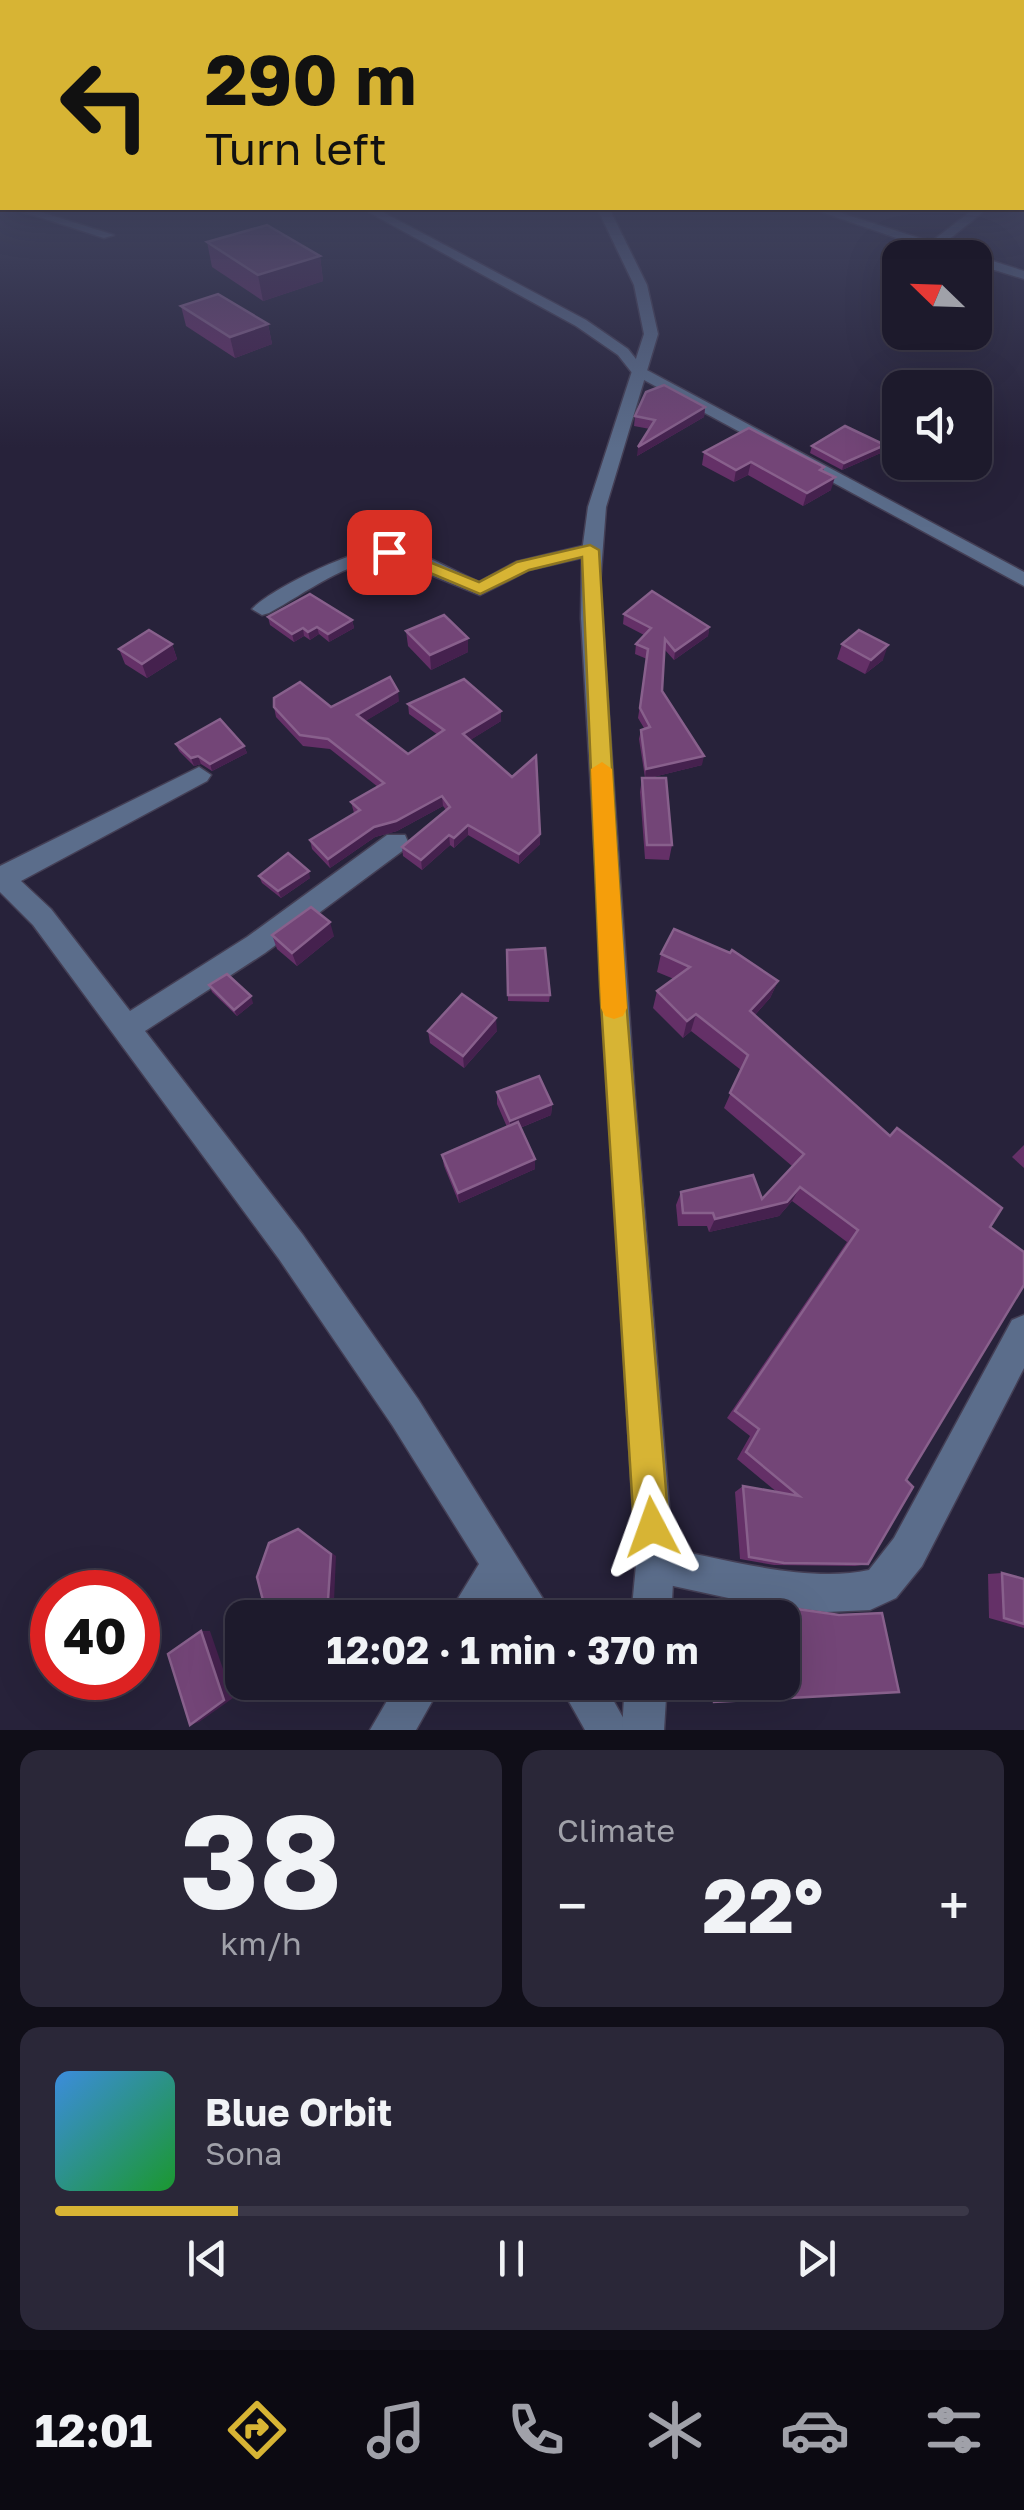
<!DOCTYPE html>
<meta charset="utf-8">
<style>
:root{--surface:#1d1a2c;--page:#2a2738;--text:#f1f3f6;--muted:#a0a1a9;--line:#3b3848;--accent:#d7b434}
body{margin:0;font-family:"Golos Text",sans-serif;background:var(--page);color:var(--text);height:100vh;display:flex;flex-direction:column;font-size:38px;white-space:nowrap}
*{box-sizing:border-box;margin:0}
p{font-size:32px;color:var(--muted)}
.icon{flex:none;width:55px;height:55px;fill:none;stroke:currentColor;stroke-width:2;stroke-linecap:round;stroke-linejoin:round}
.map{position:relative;height:1730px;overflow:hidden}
.panel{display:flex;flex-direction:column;gap:20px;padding:20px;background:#100e18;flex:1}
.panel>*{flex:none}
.top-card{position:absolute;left:0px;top:0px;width:1025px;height:210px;box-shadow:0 10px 40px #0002,0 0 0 2px var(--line);background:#d7b434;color:#111;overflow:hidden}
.needle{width:65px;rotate:293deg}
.fabs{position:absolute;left:882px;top:240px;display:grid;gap:20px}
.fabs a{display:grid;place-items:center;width:110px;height:110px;border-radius:20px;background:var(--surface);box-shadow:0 10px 40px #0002,0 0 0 2px var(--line);font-size:50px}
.speed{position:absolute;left:30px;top:1570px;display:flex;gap:20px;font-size:50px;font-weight:700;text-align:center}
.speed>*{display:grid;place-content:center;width:130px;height:130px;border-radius:50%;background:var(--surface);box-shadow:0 10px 40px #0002,0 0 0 2px var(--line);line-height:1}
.speed .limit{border:15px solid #d22;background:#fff;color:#111}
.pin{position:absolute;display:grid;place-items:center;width:85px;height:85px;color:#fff;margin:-42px;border-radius:20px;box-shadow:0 5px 15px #0006}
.me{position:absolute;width:110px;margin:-55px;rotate:356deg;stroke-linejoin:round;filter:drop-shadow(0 0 8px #0008)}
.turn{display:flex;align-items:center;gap:35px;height:210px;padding:0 40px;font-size:45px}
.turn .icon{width:130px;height:130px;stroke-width:2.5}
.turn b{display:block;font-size:70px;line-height:85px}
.big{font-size:75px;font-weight:700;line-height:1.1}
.panel .tile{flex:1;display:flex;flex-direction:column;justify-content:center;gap:15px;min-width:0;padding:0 35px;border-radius:20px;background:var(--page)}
.panel .dial{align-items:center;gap:0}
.dial b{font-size:130px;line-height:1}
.song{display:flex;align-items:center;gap:30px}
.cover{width:120px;height:120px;border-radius:15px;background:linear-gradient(135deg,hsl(210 70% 55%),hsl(130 70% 35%))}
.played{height:10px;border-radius:5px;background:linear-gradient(90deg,var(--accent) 20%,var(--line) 20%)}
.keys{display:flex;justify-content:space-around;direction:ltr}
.heat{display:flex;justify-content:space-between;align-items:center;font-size:55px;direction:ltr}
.panel .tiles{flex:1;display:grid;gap:20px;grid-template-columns:1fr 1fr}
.tile:last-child{grid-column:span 2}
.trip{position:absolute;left:225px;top:1600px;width:575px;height:100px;border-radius:20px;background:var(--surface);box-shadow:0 10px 40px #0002,0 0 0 2px var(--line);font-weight:700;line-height:100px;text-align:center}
.tabs{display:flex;height:160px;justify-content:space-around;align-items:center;background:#0c0a12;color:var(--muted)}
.tabs .icon{width:70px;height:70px}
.tabs .on{color:var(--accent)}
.tabs b{font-size:45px;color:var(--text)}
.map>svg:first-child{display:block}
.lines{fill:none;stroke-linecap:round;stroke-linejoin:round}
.minor-casing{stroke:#443f55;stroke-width:3}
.tertiary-casing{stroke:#443f55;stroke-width:3}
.minor{fill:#5b6d8b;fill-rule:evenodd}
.tertiary{fill:#5b6d8b;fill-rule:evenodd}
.wall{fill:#643067}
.shaded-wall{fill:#45214e}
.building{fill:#734577;stroke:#88608c;stroke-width:2.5}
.route{fill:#d7b434;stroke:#8c7522;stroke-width:2.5}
.slow{fill:#f59e0b}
</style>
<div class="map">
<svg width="1024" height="1730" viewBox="0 0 1024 1730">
<rect width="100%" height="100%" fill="#27223a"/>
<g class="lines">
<!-- minor casing -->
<g class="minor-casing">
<g id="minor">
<path d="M11,208H28L114,235L104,238Z"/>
<path d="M361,208H375L586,320L628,349L643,368L1024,572V586L633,374L618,355L576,326Z"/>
<path d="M810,208H826L931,242L975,208H988L942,245L1024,271V279L975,264V258H954Z"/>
<path d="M591,544L598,546V554L529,570L480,595L392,559C348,559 306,593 269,613L262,615L252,609C273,587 361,545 392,547C420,550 453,571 479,582L516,562Z"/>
<path d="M199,767L211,775L207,781L21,881L51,909L130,1011L247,937L387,835H405L408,842L405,849L265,953L145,1031L303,1235L418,1399L555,1618H512L501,1600L490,1618H446L479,1564L392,1425L279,1259L33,925L0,892V866Z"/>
<path d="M1024,1315V1368L922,1566L896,1598L870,1610L826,1612L733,1599L641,1579L636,1565L641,1551L655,1546C718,1557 806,1584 869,1570L894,1538L1012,1320Z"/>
<path d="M398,1682H443L416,1730H370Z"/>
<path d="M558,1682H603L630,1730H585Z"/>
</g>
</g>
<!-- tertiary casing -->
<g class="tertiary-casing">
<g id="tertiary">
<path d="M597,208H609L647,285L658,334L606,507L600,585L635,1098L674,1565L671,1618H631L636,1565L581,618L582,552L588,507L644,334L634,285Z"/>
<path d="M625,1682H667L664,1730H622Z"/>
</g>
</g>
<!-- minor -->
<use href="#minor" class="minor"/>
<!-- tertiary -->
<use href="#tertiary" class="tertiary"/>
</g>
<!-- wall -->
<g class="wall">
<path d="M207,242L320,256L323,281L263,301L212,267Z"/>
<path d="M181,306L268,324L272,344L235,358L186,326Z"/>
<path d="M705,407L704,417L637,456L650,429L634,426L635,416Z"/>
<path d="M812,446L883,452L842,470L810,453Z"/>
<path d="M704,452L824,467L823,472L831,490L803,506L748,475L734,482L702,465Z"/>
<path d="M624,614L709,627L708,636L674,660L665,650L662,691L702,765L649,778L672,845L669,860L645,859L640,792L642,778H645L639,739L641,730L644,728L638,718L647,659L635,654L636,644L644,635L623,624Z"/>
<path d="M268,617L352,620L354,628L329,642L319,634L310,640L304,636L294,642L270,625Z"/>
<path d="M406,631L468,638V652L431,670L408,646Z"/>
<path d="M172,644L177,659L147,678L125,664L119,649Z"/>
<path d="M842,644L883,660L865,674L837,659Z"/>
<path d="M399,701L365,721L408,754L438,735L409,714L408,704L501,711V721L470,740L540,844L519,864L468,835L454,848L450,845L422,870L403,856L402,847L446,810L443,806L397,831L375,837L330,868L312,849L310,840L354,813L351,802L378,787L330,749L303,746L276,717L274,707H331Z"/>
<path d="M176,744L244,746L247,753L212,771L201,764L194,766L179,751Z"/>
<path d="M259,876L310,878L281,898L262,883Z"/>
<path d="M272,935L334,936L297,966L277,949Z"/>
<path d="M507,950L550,995L549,1002L508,1001Z"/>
<path d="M661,954L778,981L770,998L755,1015L990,1227L906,1480L868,1564L855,1566L774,1565L740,1559L735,1492L743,1486L778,1493L737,1459L750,1436L727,1418L847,1242L792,1201L779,1216L709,1232L707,1226H678L676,1205L681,1192L762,1199L792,1166L724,1108L741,1070L691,1031L683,1038L653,1008L657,991L674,979L657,972Z"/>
<path d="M209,985L253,1003L237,1016L212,992Z"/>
<path d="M428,1031H497L464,1068L430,1043Z"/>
<path d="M497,1092L552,1104L551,1115L520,1128L535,1159V1169L459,1203L444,1166L442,1155L507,1127L497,1104Z"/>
<path d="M1024,1145V1168L1012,1157Z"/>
<path d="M1002,1573L1024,1579V1628L989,1618L988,1574Z"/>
<path d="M756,1603L839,1615L882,1613L899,1692L714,1702L706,1699L703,1682H782V1618H695L694,1607Z"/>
</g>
<!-- shaded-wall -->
<g class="shaded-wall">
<path d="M320,256L323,281L263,301L258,275Z"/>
<path d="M268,324L272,344L235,358L230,337Z"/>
<path d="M705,407L704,417L637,456L638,447Z"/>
<path d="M885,445L883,452L842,470L844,463Z"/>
<path d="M751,462L748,475L734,482L736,470Z"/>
<path d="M835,477L831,490L803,506L807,493Z"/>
<path d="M352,620L354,628L329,642L328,634Z"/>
<path d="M317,627L319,634L310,640L308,632Z"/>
<path d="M709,627L708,636L674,660L675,651Z"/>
<path d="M303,628L304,636L294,642L292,634Z"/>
<path d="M468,638V652L431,670L430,655Z"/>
<path d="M172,644L177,659L147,678L142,664Z"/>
<path d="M888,645L883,660L865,674L871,660Z"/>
<path d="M398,691L399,701L359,725L357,715Z"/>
<path d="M501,711V721L464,744L463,734Z"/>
<path d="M244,746L247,753L212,771L210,764Z"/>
<path d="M198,756L201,764L194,766L191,758Z"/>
<path d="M704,756L702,765L645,779L646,769Z"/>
<path d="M442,796L443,806L397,831L375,837L330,868L328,859L374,827Z"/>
<path d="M468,825V835L454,848V838Z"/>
<path d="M540,834V844L519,864V854Z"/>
<path d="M449,835L450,845L422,870L421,860Z"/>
<path d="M309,871L310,878L281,898L278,891Z"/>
<path d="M330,922L334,936L297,966L292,953Z"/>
<path d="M778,981L770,998L743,1028L750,1011Z"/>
<path d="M251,996L253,1003L237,1016L234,1010Z"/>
<path d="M696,1014L691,1031L683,1038L687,1021Z"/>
<path d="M496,1018L497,1031L464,1068L463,1056Z"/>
<path d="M552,1104L551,1115L510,1132V1121Z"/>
<path d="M535,1159V1169L459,1203L458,1193Z"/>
<path d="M800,1187L792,1201L779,1216L709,1232L715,1219Z"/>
<path d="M298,1529L336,1556L334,1601L313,1618H307Z"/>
<path d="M201,1631H210L233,1698L199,1722L190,1725Z"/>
</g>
<!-- building -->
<g class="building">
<path d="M267,225L320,256L258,275L207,242Z"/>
<path d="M218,294L268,324L230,337L181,306Z"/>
<path d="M664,385L705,407L638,447L655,420L635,416L646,392Z"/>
<path d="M845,426L885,445L844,463L812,446Z"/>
<path d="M749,428L824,467L820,470L835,477L807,493L751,462L736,470L704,452Z"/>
<path d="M652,591L709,627L675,651L665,639L662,691L704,756L646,769L641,730L650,727L640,708L648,649L636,644L651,628L624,614Z"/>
<path d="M310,594L352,620L328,634L317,627L308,632L303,628L292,634L268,617Z"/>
<path d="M444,615L468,638L430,655L406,631Z"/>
<path d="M149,630L172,644L142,664L119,649Z"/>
<path d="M859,630L888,645L871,660L842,644Z"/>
<path d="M390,677L398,691L357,715L408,754L444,730L408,704L464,679L501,711L463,734L512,777L536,756L540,834L519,854L468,825L454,838L449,835L421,860L402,847L450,807L442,796L396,821L374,827L328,859L310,840L360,810L351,802L384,783L328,739L300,735L274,707V698L300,682L331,707Z"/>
<path d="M220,719L244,746L210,764L198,756L191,758L176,744Z"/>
<path d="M642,778H666L672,845H647Z"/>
<path d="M288,853L309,871L278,891L259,876Z"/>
<path d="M311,907L330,922L292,953L272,935Z"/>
<path d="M674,929L730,953L732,950L778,981L750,1011L890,1136L897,1128L1002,1208L990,1227L1024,1252V1285L906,1480L913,1487L868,1564L784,1563L749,1557L743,1486L799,1496L746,1452L759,1429L735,1411L858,1230L800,1187L787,1202L715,1219L713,1213H683L681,1192L753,1175L762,1199L804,1154L730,1093L748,1055L696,1014L687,1021L657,991L690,967L661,954Z"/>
<path d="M545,948L550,995H508L507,950Z"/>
<path d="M227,974L251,996L234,1010L209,985Z"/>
<path d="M462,994L496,1018L463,1056L428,1031Z"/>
<path d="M539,1076L552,1104L510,1121L497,1092Z"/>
<path d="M518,1122L535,1159L458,1193L442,1155Z"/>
<path d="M298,1529L331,1554L328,1600L307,1618H275L267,1616L257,1577L269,1543Z"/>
<path d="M1002,1573L1024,1579V1624L1004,1618Z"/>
<path d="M756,1603L839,1615L882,1613L899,1692L714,1702L712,1682H782V1618H704L702,1606Z"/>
<path d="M201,1631L224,1700L190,1725L168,1654Z"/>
</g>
<!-- sky -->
<linearGradient id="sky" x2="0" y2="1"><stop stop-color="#151320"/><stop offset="0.46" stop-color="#414460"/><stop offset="1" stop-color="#414460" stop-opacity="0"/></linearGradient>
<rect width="1024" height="448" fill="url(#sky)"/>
<!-- route -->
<path class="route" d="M590,545L599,550L625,987L669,1527L664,1539L652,1544L639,1539L634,1527L600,987L582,557L529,570L480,594L380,552L395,548L479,582L517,562Z"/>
<!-- slow -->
<path class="slow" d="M602,762L612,769L627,1008L623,1016L614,1019L605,1016L601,1008L591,769Z"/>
</svg>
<div class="fabs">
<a><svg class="needle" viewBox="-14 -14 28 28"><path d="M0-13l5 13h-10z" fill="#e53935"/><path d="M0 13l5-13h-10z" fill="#a0a1a9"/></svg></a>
<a><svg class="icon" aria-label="sound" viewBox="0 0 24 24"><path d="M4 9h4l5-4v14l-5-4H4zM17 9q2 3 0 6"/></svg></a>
</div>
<div class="speed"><div class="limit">40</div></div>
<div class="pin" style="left:389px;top:552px;background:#d93025"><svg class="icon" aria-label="arrive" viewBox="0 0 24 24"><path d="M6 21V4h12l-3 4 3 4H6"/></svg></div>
<svg class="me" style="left:652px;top:1527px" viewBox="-20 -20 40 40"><path d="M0-17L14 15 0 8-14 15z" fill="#d7b434" stroke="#fff" stroke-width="4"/></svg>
<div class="trip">12:02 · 1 min · 370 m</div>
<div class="top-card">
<div class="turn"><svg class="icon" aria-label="left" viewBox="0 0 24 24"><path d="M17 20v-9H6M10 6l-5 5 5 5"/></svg><div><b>290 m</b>Turn left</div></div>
</div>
</div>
<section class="panel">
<div class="tiles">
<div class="tile dial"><b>38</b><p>km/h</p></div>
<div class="tile"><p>Climate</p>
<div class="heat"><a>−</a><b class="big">22°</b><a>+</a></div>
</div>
<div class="tile">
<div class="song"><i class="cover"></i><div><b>Blue Orbit</b><p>Sona</p></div></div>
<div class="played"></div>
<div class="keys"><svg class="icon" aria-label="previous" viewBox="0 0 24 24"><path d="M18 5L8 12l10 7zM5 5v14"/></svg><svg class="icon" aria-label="pause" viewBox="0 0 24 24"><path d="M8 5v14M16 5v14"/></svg><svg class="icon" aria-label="next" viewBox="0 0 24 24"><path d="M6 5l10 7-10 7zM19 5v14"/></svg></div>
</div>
</div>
</section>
<nav class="tabs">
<b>12:01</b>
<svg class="icon on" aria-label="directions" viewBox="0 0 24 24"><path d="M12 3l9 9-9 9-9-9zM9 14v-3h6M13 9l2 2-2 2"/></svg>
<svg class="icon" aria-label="music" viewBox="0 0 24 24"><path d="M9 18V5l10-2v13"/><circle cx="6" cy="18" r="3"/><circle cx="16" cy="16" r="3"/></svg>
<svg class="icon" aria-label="phone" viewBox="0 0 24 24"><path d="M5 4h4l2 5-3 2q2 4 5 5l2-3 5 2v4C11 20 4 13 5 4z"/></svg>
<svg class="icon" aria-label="climate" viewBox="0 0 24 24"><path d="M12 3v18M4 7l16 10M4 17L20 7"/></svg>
<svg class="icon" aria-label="car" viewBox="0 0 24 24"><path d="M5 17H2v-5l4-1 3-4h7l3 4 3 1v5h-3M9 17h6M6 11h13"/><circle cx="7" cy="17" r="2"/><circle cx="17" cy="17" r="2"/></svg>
<svg class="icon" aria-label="filters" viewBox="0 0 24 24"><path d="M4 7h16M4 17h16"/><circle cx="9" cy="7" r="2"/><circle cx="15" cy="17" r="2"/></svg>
</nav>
